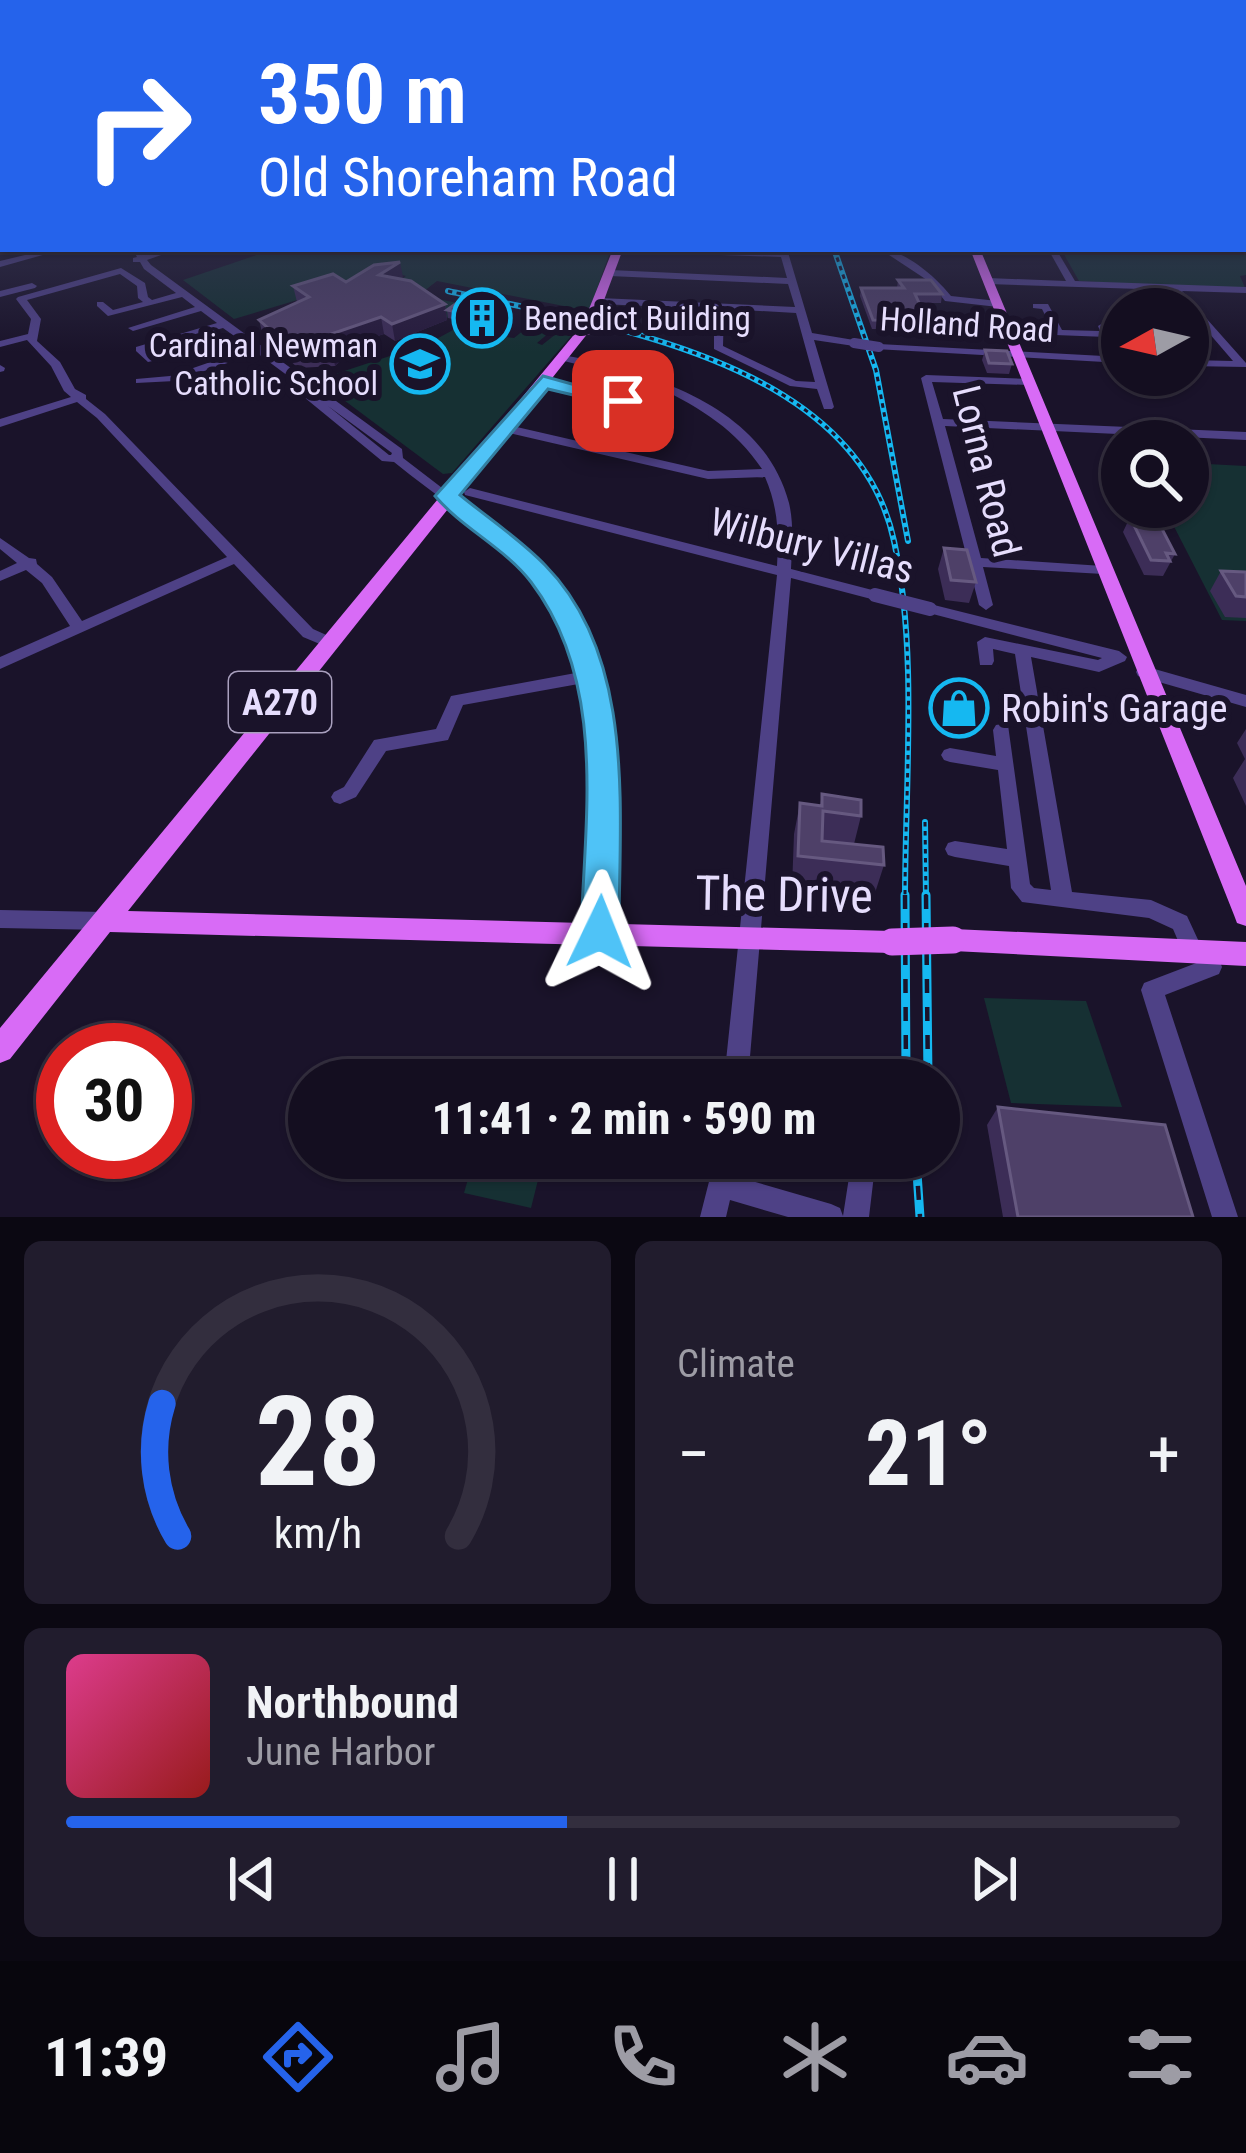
<!DOCTYPE html>
<meta charset="utf-8">
<style>
:root{--surface:#140e20;--page:#211c2d;--text:#f1f3f6;--muted:#9d9ca5;--line:#332e3e;--accent:#2563eb}
body{margin:0;font-family:"Roboto Condensed",sans-serif;background:var(--page);color:var(--text);height:100vh;display:flex;flex-direction:column;font-size:45px;white-space:nowrap}
*{box-sizing:border-box;margin:0}
p{font-size:39px;color:var(--muted)}
.icon{flex:none;width:66px;height:66px;fill:none;stroke:currentColor;stroke-width:2;stroke-linecap:round;stroke-linejoin:round}
.map{position:relative;height:1217px;overflow:hidden}
.details{display:flex;flex-direction:column;gap:24px;padding:24px;background:#0b0812;flex:1}
.details>*{flex:none}
.banner{position:absolute;left:0px;top:0px;width:1248px;height:252px;box-shadow:0 3px 9px #0004,0 0 0 3px var(--line);background:#2563eb;color:#fff;overflow:hidden}
.needle{width:78px;rotate:262deg}
.tools{position:absolute;left:1101px;top:288px;display:grid;gap:24px}
.tools a{display:grid;place-items:center;width:108px;height:108px;border-radius:50%;background:var(--surface);box-shadow:0 3px 9px #0004,0 0 0 3px var(--line);font-size:60px}
.speed{position:absolute;left:36px;top:1023px;display:flex;gap:24px;font-size:60px;font-weight:700;text-align:center}
.speed>*{display:grid;place-content:center;width:156px;height:156px;border-radius:50%;background:var(--surface);box-shadow:0 3px 9px #0004,0 0 0 3px var(--line);line-height:1}
.speed .limit{border:18px solid #d22;background:#fff;color:#111}
.pin{position:absolute;display:grid;place-items:center;width:102px;height:102px;color:#fff;margin:-51px;border-radius:24px;box-shadow:0 6px 18px #0006}
.me{position:absolute;width:132px;margin:-66px;rotate:2deg;stroke-linejoin:round;filter:drop-shadow(0 0 9px #0008)}
.turn{display:flex;align-items:center;gap:42px;height:252px;padding:0 60px;font-size:54px}
.turn .icon{width:156px;height:156px;stroke-width:2.5}
.turn b{display:block;font-size:84px;line-height:102px}
.big{font-size:90px;font-weight:800;line-height:1.1}
.details .widget{flex:1;display:flex;flex-direction:column;justify-content:center;gap:18px;min-width:0;padding:0 42px;border-radius:18px;background:var(--page)}
.details .dial{align-items:center;gap:0}
.dial svg{height:312px;overflow:visible;fill:none;stroke:var(--line);stroke-width:7;stroke-linecap:round;text-anchor:middle}
.dial text{fill:var(--text);stroke:none}
.song{display:flex;align-items:center;gap:36px}
.cover{width:144px;height:144px;border-radius:18px;background:linear-gradient(135deg,hsl(330 70% 55%),hsl(0 70% 35%))}
.played{height:12px;border-radius:6px;background:linear-gradient(90deg,var(--accent) 45%,var(--line) 45%)}
.keys{display:flex;justify-content:space-around;direction:ltr}
.heat{display:flex;justify-content:space-between;align-items:center;font-size:66px;direction:ltr}
.details .tiles{flex:1;display:grid;gap:24px;grid-template-columns:1fr 1fr}
.widget:last-child{grid-column:span 2}
.trip{position:absolute;left:288px;top:1059px;width:672px;height:120px;border-radius:60px;background:var(--surface);box-shadow:0 3px 9px #0004,0 0 0 3px var(--line);font-weight:800;line-height:120px;text-align:center}
.tab-bar{display:flex;height:192px;justify-content:space-around;align-items:center;background:#08060d;color:var(--muted)}
.tab-bar .icon{width:84px;height:84px}
.tab-bar .current{color:var(--accent)}
.tab-bar b{font-size:54px;color:var(--text)}
.map>svg:first-child{display:block}
.green{fill:#163033}
.lines{fill:none;stroke-linecap:round;stroke-linejoin:round}
.minor{fill:#4e4186;fill-rule:evenodd}
.major{fill:#d86bf6;fill-rule:evenodd}
.rail-far1-casing{stroke:#15b8f1;stroke-width:6}
.rail-casing{stroke:#15b8f1;stroke-width:9}
.rail-far1{stroke:#1a132a;stroke-width:3;stroke-dasharray:4.5;stroke-linecap:butt}
.rail{stroke:#1a132a;stroke-width:4.5;stroke-dasharray:14;stroke-linecap:butt}
.minor-bridge-far1{stroke:#4e4186;stroke-width:10}
.minor-bridge{stroke:#4e4186;stroke-width:14}
.major-bridge-far1{stroke:#d86bf6;stroke-width:14}
.major-bridge{stroke:#d86bf6;stroke-width:27}
.wall{fill:#3c2d57}
.shaded-wall{fill:#271b3d}
.building{fill:#4e4068;stroke:#665980;stroke-width:3}
.route{fill:#4fc3f7;stroke:#337fa1;stroke-width:3}
.labels{text-anchor:middle;stroke-width:12;stroke-linejoin:round;paint-order:stroke}
.far-poi-label{font-size:33px;fill:#e6ddfd;stroke:#1a132a;text-anchor:start}
.far-street-label{font-size:33px;fill:#e6ddfd;stroke:#1a132a}
.shield{fill:#1a132a;stroke:#a9a0be;stroke-width:3}
.shield-label{font-size:36px;font-weight:bold;fill:#e6ddfd}
.street-label{font-size:39px;fill:#e6ddfd;stroke:#1a132a}
.poi-label{font-size:39px;fill:#e6ddfd;stroke:#1a132a;text-anchor:start}
.near-street-label{font-size:48px;fill:#e6ddfd;stroke:#1a132a}
</style>
<div class="map">
<svg width="1246" height="1217" viewBox="0 0 1246 1217">
<rect width="100%" height="100%" fill="#1a132a"/>
<!-- green -->
<g class="green">
<path d="M1246,243V275L1240,276L1246,290L1079,281L1061,249H1245Z"/>
<path d="M274,249H611L589,311L437,281L419,295L467,305L447,318L383,291L406,276L391,272L234,319L183,280Z"/>
<path d="M535,321L557,326L537,343L542,345L566,326L578,329L564,333L572,335L452,473L443,474L317,380L402,352L408,344L418,349L453,330L514,338Z"/>
<path d="M1188,463L1246,466V621L1222,620L1164,507H1188Z"/>
<path d="M984,998L1086,1001L1122,1107L1011,1103Z"/>
<path d="M474,1158L540,1172L531,1208L464,1193Z"/>
</g>
<g class="lines">
<!-- minor -->
<g class="minor">
<rect x="1245" y="214" width="1" height="4"/>
<rect x="0" y="222" width="3" height="4"/>
<path d="M3,238V244L0,245V239Z"/>
<path d="M50,249H64L0,267V261Z"/>
<path d="M133,249H141L145,255L165,249H178L147,260L151,265L260,345L266,346V350L402,449L403,458L523,550C631,659 616,791 610,932L607,939L600,941L593,939L590,932C594,851 606,762 584,683L463,705L448,740L386,751L356,797L340,804L334,802L331,797L334,792L344,787L374,740L436,729L451,696L581,672C552,564 474,527 394,462L382,461L299,393L307,390L257,353L175,381L136,383V379L170,376L251,348L223,328L147,350L157,360L148,362L136,351V347L217,323L201,311L133,331L128,328L195,307L182,297L108,316L97,306V302H103L113,310L143,302L138,298L137,286L120,274L27,300L41,319L37,341L60,362L75,389L86,395V399L105,414L313,629L333,638L335,642L327,647L303,637L234,564L0,669V657L70,626L42,583L26,570L0,581V571L17,563L0,549V538L29,558L36,559L37,564L52,577L82,621L227,557L97,418L77,402L0,427V419L71,397L64,391L51,366L27,340L0,347V341L28,334L31,319L16,299L18,297L121,268L145,283L148,297L152,300L176,293L144,269L140,262H133V258L137,257ZM328,406L392,453L391,455H389Z"/>
<path d="M628,249L780,252L779,249H787L812,333L854,340L859,343L854,346L814,340L834,407L832,409H824L817,389L790,386L714,349V309L600,304L595,301L600,298L795,307L788,284L610,276L605,273L610,270L787,278L781,257L632,252ZM724,309L796,313L815,382L796,381L723,346Z"/>
<path d="M880,249C905,250 936,277 951,296L998,301L1003,304L998,307L945,301L930,282Z"/>
<path d="M1048,249H1056L1075,281L1246,287V293L1182,291L1246,363V367L1188,366V360L1233,361L1172,290L988,284L983,281L988,278L1066,281Z"/>
<path d="M32,283L37,286L35,288L0,297V291Z"/>
<path d="M1033,304H1048L1062,330L1100,331L1098,326L1103,323L1122,324V330L1110,329L1112,334L1107,337L1055,335L1042,309L1033,308Z"/>
<path d="M879,344L1122,357V363L875,349L874,347Z"/>
<path d="M564,355C651,373 763,405 789,503C794,524 792,547 791,569L880,592L882,595L875,600L791,578L748,1080H724L777,575L465,495L464,492L470,488L777,566C779,533 778,507 765,477L708,479L500,431L498,428L504,424L708,471L762,469C736,430 701,408 659,388L623,404L539,384V380L543,379L622,397L649,385L624,376L560,360V356Z"/>
<path d="M0,365L5,368L4,371L0,372Z"/>
<path d="M926,375L1029,379L1034,382L1029,385L932,382L943,419L1246,432V440L945,426L981,558L1103,566L1110,570L1103,574L983,567L993,605L986,610L979,605L921,378Z"/>
<path d="M930,604L1119,651L1127,657L1125,661L1099,672L1031,657L1072,892L1151,900L1187,916L1200,944L1206,941L1213,944L1222,967L1219,974L1165,995L1238,1217H1212L1141,990L1144,983L1199,962L1197,958L1192,960L1185,957L1173,929L1149,918L1022,902L1011,888L1009,866L955,857L948,855L945,849L948,843L955,841L1007,849L998,770L950,762L944,760L941,755L944,750L950,748L996,756L993,730L996,725L1002,724L1008,725L1030,884L1034,888L1051,890L1015,654L993,649L994,661L992,665H980L977,642L985,637L1098,660L1102,658L925,612L922,609L925,606Z"/>
<path d="M1144,666L1246,695V707L1138,676L1136,672L1138,668Z"/>
<path d="M0,910L105,912L112,914L115,921L112,928L105,930L0,928Z"/>
<path d="M715,1158H739L735,1176L831,1204L840,1208L843,1216L852,1158H876L869,1217H788L730,1200L726,1217H700Z"/>
</g>
<!-- major -->
<g class="major">
<path d="M613,249H623L597,319L587,322L585,319Z"/>
<path d="M970,249H980L1246,886V926L1237,923L1234,915Z"/>
<path d="M582,325L592,328L128,911L892,931L901,934L905,942L901,950L892,953L110,932L10,1059L0,1063V1028Z"/>
<path d="M953,929L1246,942V966L953,951L944,948L940,940L944,932Z"/>
</g>
<!-- rail-far1 casing -->
<g class="rail-far1-casing">
<g id="rail-far1">
<path d="M834,249L876,370L908,541"/>
<path d="M448,291C597,324 855,358 894,541C918,651 905,785 905,898"/>
<path d="M925,822L926,898"/>
</g>
</g>
<!-- rail casing -->
<g class="rail-casing">
<g id="rail">
<path d="M905,895L906,1080"/>
<path d="M926,895L928,1080"/>
<path d="M916,1158L920,1217"/>
</g>
</g>
<!-- rail-far1 -->
<use href="#rail-far1" class="rail-far1"/>
<!-- rail -->
<use href="#rail" class="rail"/>
<!-- minor-bridge-far1 -->
<path class="minor-bridge-far1" d="M854,343L879,347"/>
<!-- minor-bridge -->
<path class="minor-bridge" d="M875,595L930,609"/>
<!-- major-bridge-far1 -->
<path class="major-bridge-far1" d="M586,328L591,319"/>
<!-- major-bridge -->
<path class="major-bridge" d="M892,942L953,940"/>
</g>
<!-- wall -->
<g class="wall">
<path d="M403,277L399,279L445,304L447,320L395,341L384,334L343,347L345,357L335,366L298,368L263,336L259,320L297,302L293,286Z"/>
<path d="M898,280L942,294L941,303H919L926,318L924,327L919,330L872,329L860,296L861,288H897Z"/>
<path d="M447,310L507,317L494,328L448,318Z"/>
<path d="M985,350L1012,364L1009,374L987,373L982,360Z"/>
<path d="M1130,517L1175,554L1163,576L1144,575L1123,532Z"/>
<path d="M944,548L976,582L969,603L945,600L938,569Z"/>
<path d="M1221,571L1246,572V618L1225,617L1210,591Z"/>
<path d="M1246,729V806L1233,778L1245,759L1237,743Z"/>
<path d="M822,794L861,816L854,844L884,865L874,896L792,888L794,834L800,803L820,805Z"/>
<path d="M998,1107L1193,1217H1003L987,1125Z"/>
</g>
<!-- shaded-wall -->
<g class="shaded-wall">
<path d="M400,262L403,277L382,291L379,275Z"/>
<path d="M445,304L447,320L395,341L392,324Z"/>
<path d="M506,308L507,317L494,328L493,319Z"/>
<path d="M381,317L384,334L343,347L345,357L335,366L332,349L331,334Z"/>
</g>
<!-- building -->
<g class="building">
<path d="M400,262L379,275L411,281L445,304L392,324L381,317L331,334L342,340L332,349L294,351L259,320L309,297L293,286L333,274L346,282L374,265Z"/>
<path d="M898,280H931L942,294H915L926,318L921,321L873,320L861,288H904Z"/>
<path d="M461,300L506,308L493,319L447,310Z"/>
<path d="M985,350L1007,351L1012,364L989,363Z"/>
<path d="M1130,517L1150,518L1160,525L1175,554L1166,553L1170,561L1151,560Z"/>
<path d="M944,548L967,550L976,582L951,580Z"/>
<path d="M1221,571L1246,572V597L1236,596Z"/>
<path d="M822,794L861,800V816L823,811L822,841L883,847L884,865L798,856L800,803L822,806Z"/>
<path d="M998,1107L1165,1125L1193,1217H1018Z"/>
</g>
<!-- sky -->
<linearGradient id="sky" x2="0" y2="1"><stop stop-color="#0e0a17"/><stop offset="0.51" stop-color="#383955"/><stop offset="1" stop-color="#383955" stop-opacity="0"/></linearGradient>
<rect width="1246" height="352" fill="url(#sky)"/>
<!-- route -->
<path class="route" d="M543,376L633,401L623,407L548,389L460,495C488,518 520,539 545,565C637,658 619,813 619,932L613,944L600,949L587,944L581,932C585,815 607,682 531,582C505,548 462,528 435,496Z"/>
<!-- icons -->
<defs>
<g id="building-ring" transform="scale(3)"><circle r="9.5" fill="#1a132a" stroke="#15b8f1" stroke-width="1.5"/><path d="M-4-6H4V6H1V3H-1V6H-4ZM-2.5-4.3h1.7v1.8h-1.7ZM.8-4.3h1.7v1.8H.8ZM-2.5-1h1.7V.8h-1.7ZM.8-1h1.7V.8H.8Z" fill="#15b8f1"/></g>
<g id="school-ring" transform="scale(3)"><circle r="9.5" fill="#1a132a" stroke="#15b8f1" stroke-width="1.5"/><path d="M0-5L7-2L0 1L-7-2ZM-4 1L0 2.5L4 1V4Q0 6-4 4Z" fill="#15b8f1"/></g>
<g id="shop-ring" transform="scale(3)"><circle r="9.5" fill="#1a132a" stroke="#15b8f1" stroke-width="1.5"/><path d="M-5-2.5h2.3a2.7 3.5 0 0 1 5.4 0H5L5.5 6h-11ZM-1.5-2.5h3a1.5 2.3 0 0 0-3 0Z" fill="#15b8f1"/></g>
</defs>
<g fill-rule="evenodd">
<use href="#building-ring" x="482" y="318"/>
<use href="#school-ring" x="420" y="364"/>
<use href="#shop-ring" x="959" y="708"/>
</g>
<g class="labels">
<!-- far-poi labels -->
<g class="far-poi-label">
<text x="524" y="330">Benedict Building</text>
<text x="378" y="357" text-anchor="end">Cardinal Newman<tspan x="378" dy="38">Catholic School</tspan></text>
</g>
<!-- far-street labels -->
<g class="far-street-label">
<text transform="translate(967 324) rotate(4)" y="12">Holland Road</text>
</g>
<!-- shield labels -->
<rect class="shield" x="229" y="672" width="102" height="60" rx="9"/>
<g class="shield-label">
<text x="280" y="715">A270</text>
</g>
<!-- street labels -->
<g class="street-label">
<text transform="translate(987 471) rotate(76)" y="14">Lorna Road</text>
<text transform="translate(812 545) rotate(14)" y="14">Wilbury Villas</text>
</g>
<!-- poi labels -->
<g class="poi-label">
<text x="1001" y="722">Robin's Garage</text>
</g>
<!-- near-street labels -->
<g class="near-street-label">
<text transform="translate(784 894) rotate(1)" y="17">The Drive</text>
</g>
</g>
</svg>
<div class="tools">
<a><svg class="needle" viewBox="-14 -14 28 28"><path d="M0-13l5 13h-10z" fill="#e53935"/><path d="M0 13l5-13h-10z" fill="#9d9ca5"/></svg></a>
<a><svg class="icon" aria-label="search" viewBox="0 0 24 24"><circle cx="10" cy="10" r="6"/><path d="M15 15l6 6"/></svg></a>
</div>
<div class="speed"><div class="limit">30</div></div>
<div class="pin" style="left:623px;top:401px;background:#d93025"><svg class="icon" aria-label="arrive" viewBox="0 0 24 24"><path d="M6 21V4h12l-3 4 3 4H6"/></svg></div>
<svg class="me" style="left:600px;top:932px" viewBox="-20 -20 40 40"><path d="M0-17L14 15 0 8-14 15z" fill="#4fc3f7" stroke="#fff" stroke-width="4"/></svg>
<div class="trip">11:41 · 2 min · 590 m</div>
<div class="banner">
<div class="turn"><svg class="icon" aria-label="right" viewBox="0 0 24 24"><path d="M7 20v-9h11M14 6l5 5-5 5"/></svg><div><b>350 m</b>Old Shoreham Road</div></div>
</div>
</div>
<section class="details">
<div class="tiles">
<div class="widget dial"><svg viewBox="0 0 100 80">
<path d="M14 69A42 42 0 1 1 86 69"/>
<path d="M14 69A42 42 0 0 1 10 35" stroke="#2563eb"/>
<text x="50" y="56" font-size="32" font-weight="700">28</text>
<text x="50" y="72" font-size="11">km/h</text>
</svg></div>
<div class="widget"><p>Climate</p>
<div class="heat"><a>−</a><b class="big">21°</b><a>+</a></div>
</div>
<div class="widget">
<div class="song"><i class="cover"></i><div><b>Northbound</b><p>June Harbor</p></div></div>
<div class="played"></div>
<div class="keys"><svg class="icon" aria-label="previous" viewBox="0 0 24 24"><path d="M18 5L8 12l10 7zM5 5v14"/></svg><svg class="icon" aria-label="pause" viewBox="0 0 24 24"><path d="M8 5v14M16 5v14"/></svg><svg class="icon" aria-label="next" viewBox="0 0 24 24"><path d="M6 5l10 7-10 7zM19 5v14"/></svg></div>
</div>
</div>
</section>
<nav class="tab-bar">
<b>11:39</b>
<svg class="icon current" aria-label="directions" viewBox="0 0 24 24"><path d="M12 3l9 9-9 9-9-9zM9 14v-3h6M13 9l2 2-2 2"/></svg>
<svg class="icon" aria-label="music" viewBox="0 0 24 24"><path d="M9 18V5l10-2v13"/><circle cx="6" cy="18" r="3"/><circle cx="16" cy="16" r="3"/></svg>
<svg class="icon" aria-label="phone" viewBox="0 0 24 24"><path d="M5 4h4l2 5-3 2q2 4 5 5l2-3 5 2v4C11 20 4 13 5 4z"/></svg>
<svg class="icon" aria-label="climate" viewBox="0 0 24 24"><path d="M12 3v18M4 7l16 10M4 17L20 7"/></svg>
<svg class="icon" aria-label="car" viewBox="0 0 24 24"><path d="M5 17H2v-5l4-1 3-4h7l3 4 3 1v5h-3M9 17h6M6 11h13"/><circle cx="7" cy="17" r="2"/><circle cx="17" cy="17" r="2"/></svg>
<svg class="icon" aria-label="filters" viewBox="0 0 24 24"><path d="M4 7h16M4 17h16"/><circle cx="9" cy="7" r="2"/><circle cx="15" cy="17" r="2"/></svg>
</nav>
